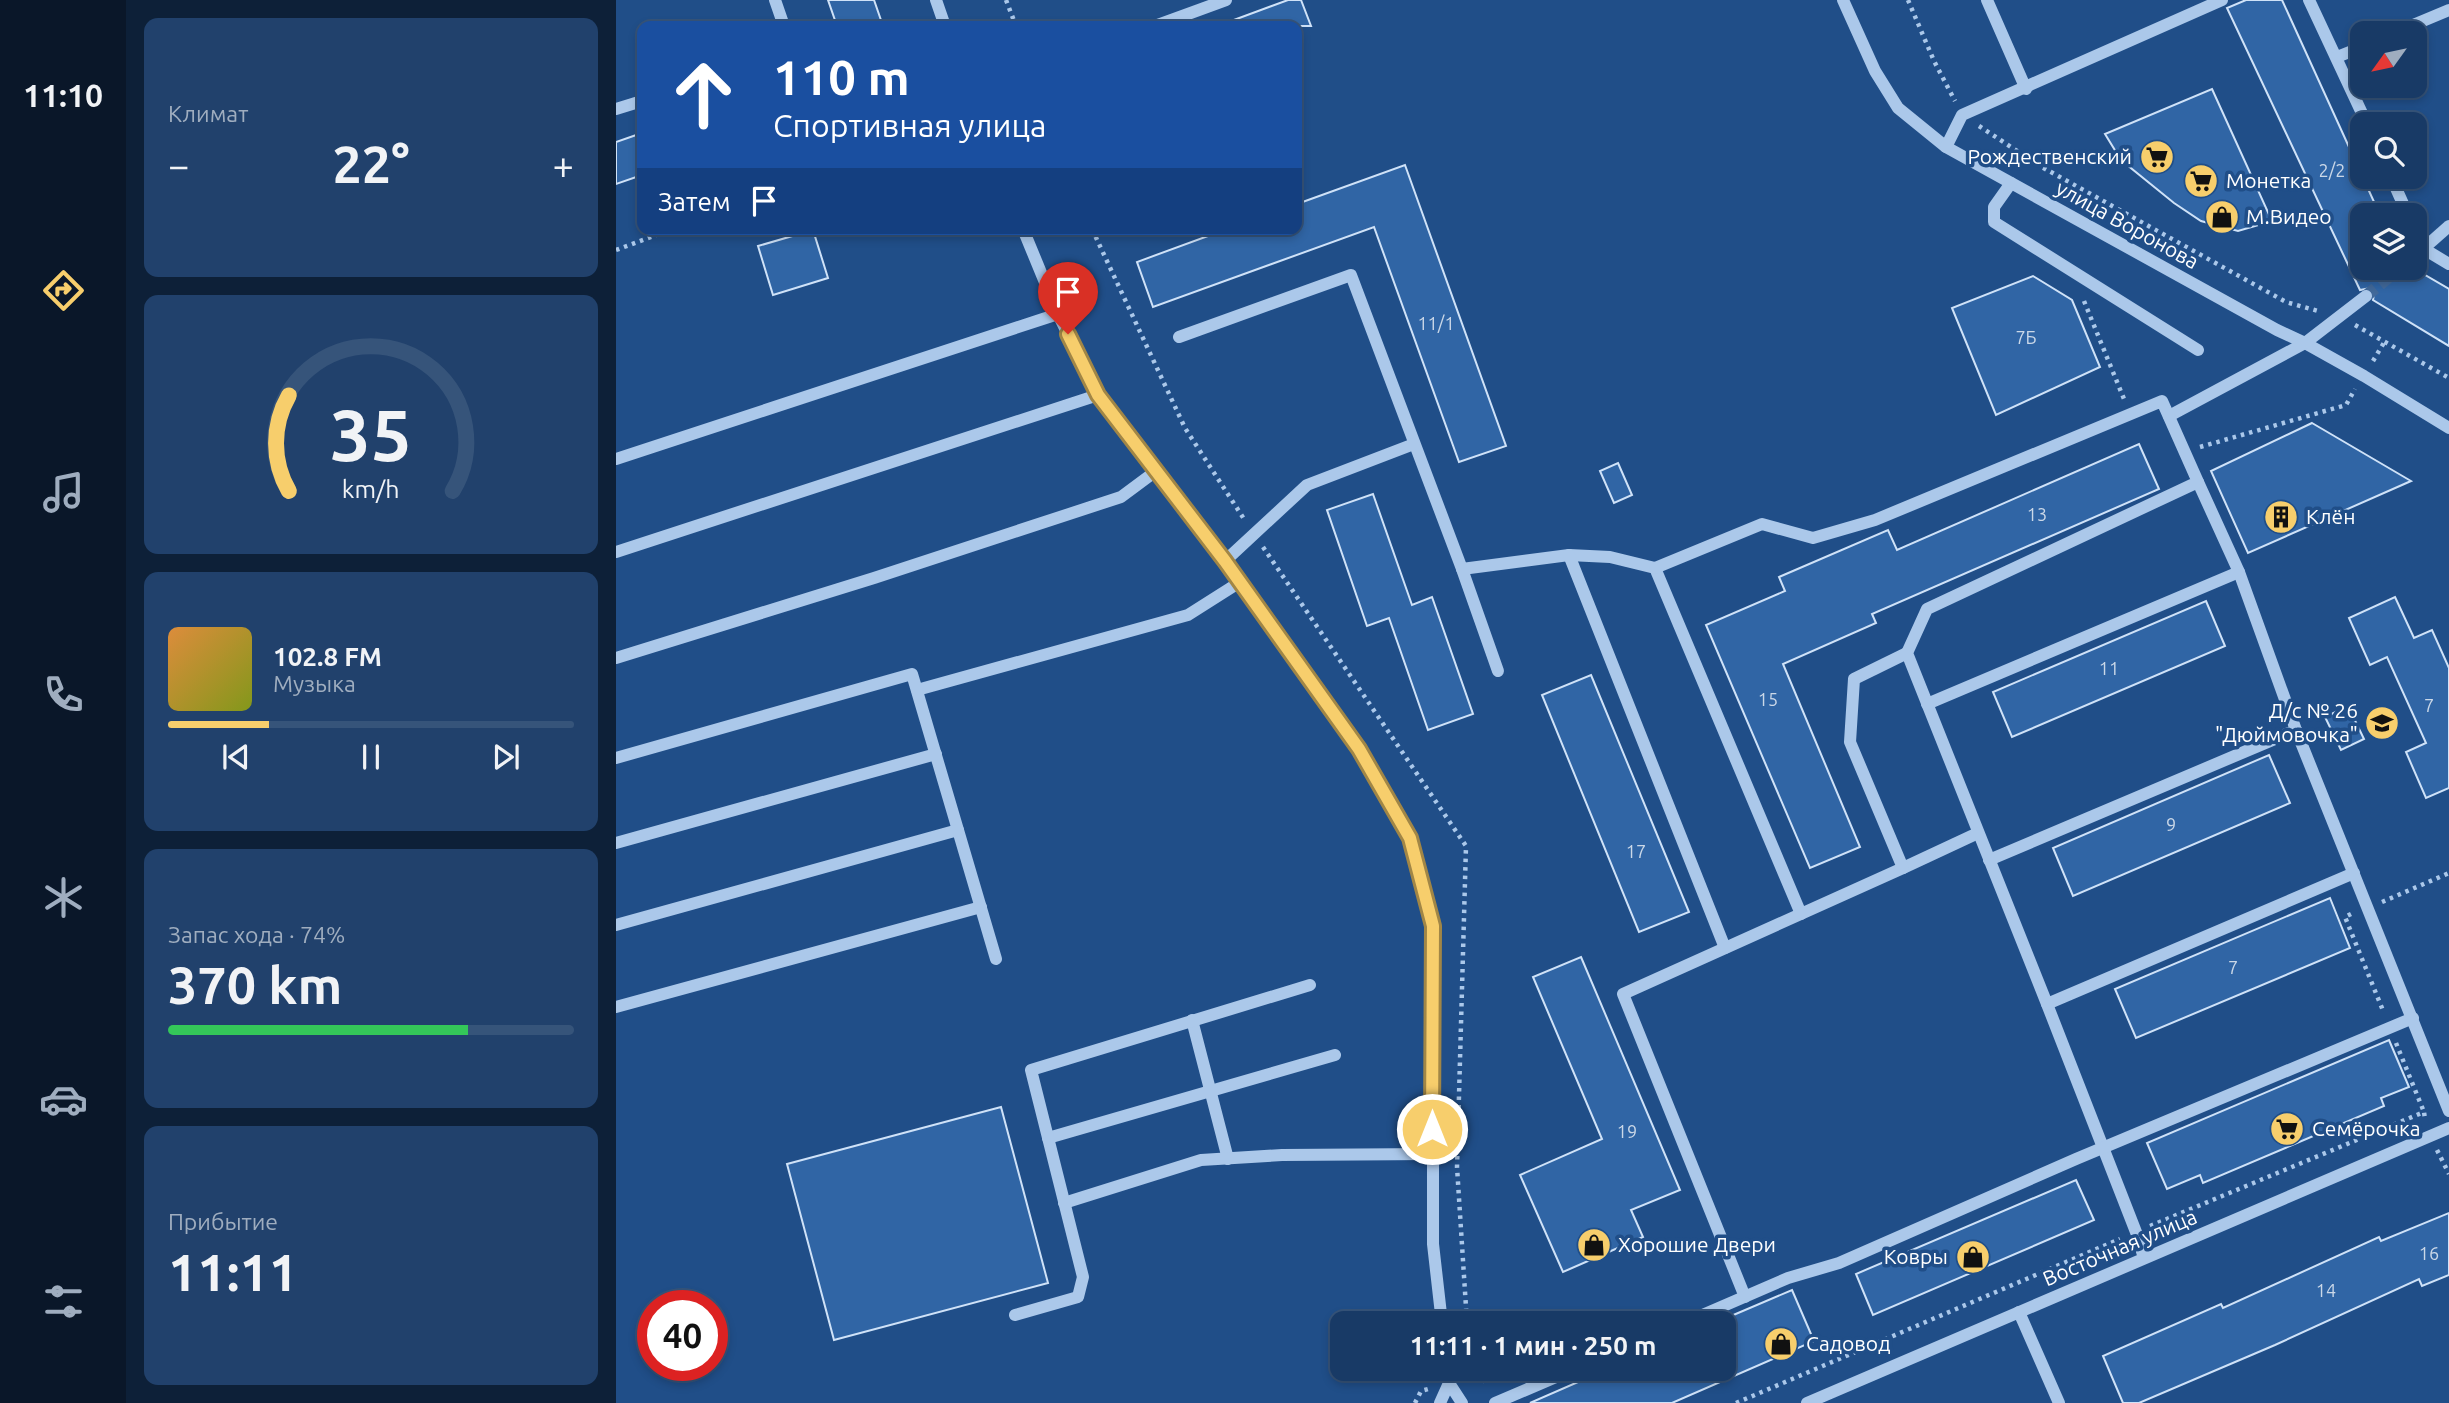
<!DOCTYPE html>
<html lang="ru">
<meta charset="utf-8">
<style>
:root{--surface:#183a66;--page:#21416c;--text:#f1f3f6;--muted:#9fadbf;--line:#36547a;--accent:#f7ce6c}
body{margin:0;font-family:Ubuntu,sans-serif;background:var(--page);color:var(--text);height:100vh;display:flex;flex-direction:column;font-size:26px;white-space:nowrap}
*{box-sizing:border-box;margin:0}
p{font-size:23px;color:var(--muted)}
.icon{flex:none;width:38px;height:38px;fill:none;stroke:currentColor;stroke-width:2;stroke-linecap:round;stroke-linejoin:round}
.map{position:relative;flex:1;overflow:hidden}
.side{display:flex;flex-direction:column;gap:18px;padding:18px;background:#0d2038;width:490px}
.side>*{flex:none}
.guide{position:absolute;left:21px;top:21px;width:665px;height:214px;border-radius:14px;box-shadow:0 4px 10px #0003,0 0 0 2px var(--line);background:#1a4fa0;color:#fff;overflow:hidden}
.needle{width:46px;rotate:237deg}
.controls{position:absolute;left:1734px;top:21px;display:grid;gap:14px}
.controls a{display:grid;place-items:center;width:77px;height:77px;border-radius:14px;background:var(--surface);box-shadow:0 4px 10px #0003,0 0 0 2px var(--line);font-size:35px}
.speed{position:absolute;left:21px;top:1290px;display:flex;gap:14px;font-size:35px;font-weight:700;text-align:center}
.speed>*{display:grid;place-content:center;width:91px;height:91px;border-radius:50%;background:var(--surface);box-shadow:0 4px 10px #0003,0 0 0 2px var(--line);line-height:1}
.speed .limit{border:10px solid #d22;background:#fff;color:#111}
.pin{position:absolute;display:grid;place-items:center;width:60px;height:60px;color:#fff;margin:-72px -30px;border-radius:50% 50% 50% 0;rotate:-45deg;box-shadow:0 0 7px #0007}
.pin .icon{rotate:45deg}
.me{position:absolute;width:77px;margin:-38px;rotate:0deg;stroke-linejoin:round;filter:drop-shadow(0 0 5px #0008)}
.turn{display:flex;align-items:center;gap:24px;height:147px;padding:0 21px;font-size:32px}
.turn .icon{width:91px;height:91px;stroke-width:2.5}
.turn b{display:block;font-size:49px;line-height:60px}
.then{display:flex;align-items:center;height:66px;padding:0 21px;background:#0003;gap:14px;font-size:26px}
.big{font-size:52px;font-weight:600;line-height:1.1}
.side .widget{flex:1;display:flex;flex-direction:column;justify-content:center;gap:10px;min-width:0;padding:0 24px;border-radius:14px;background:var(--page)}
.side .dial{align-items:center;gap:0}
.dial svg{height:182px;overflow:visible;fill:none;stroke:var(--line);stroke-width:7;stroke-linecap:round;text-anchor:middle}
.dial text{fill:var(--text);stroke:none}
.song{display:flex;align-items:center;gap:21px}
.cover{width:84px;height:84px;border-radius:10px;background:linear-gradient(135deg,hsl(30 70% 55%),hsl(70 70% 35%))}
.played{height:7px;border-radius:4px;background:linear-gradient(90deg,var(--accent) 25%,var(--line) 25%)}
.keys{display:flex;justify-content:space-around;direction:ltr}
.heat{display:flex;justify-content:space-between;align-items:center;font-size:38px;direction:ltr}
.charge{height:10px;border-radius:5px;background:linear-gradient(90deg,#34c759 74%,var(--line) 0)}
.trip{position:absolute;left:714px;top:1311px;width:406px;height:70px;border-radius:14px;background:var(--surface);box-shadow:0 4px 10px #0003,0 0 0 2px var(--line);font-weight:600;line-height:70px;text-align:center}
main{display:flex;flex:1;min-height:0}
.menu{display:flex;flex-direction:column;width:126px;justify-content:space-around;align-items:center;background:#0a1729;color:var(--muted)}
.menu .icon{width:49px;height:49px}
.menu .active{color:var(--accent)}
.menu b{font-size:32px;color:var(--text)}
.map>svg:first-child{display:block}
.building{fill:#3065a5;stroke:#cfe2f8;stroke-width:2}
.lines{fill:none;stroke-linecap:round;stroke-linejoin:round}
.minor-tunnel{stroke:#41699a;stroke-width:12;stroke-dasharray:12 6;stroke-linecap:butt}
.path{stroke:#abc8ea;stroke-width:4.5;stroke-dasharray:3.5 5;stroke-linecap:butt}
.minor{stroke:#abc8ea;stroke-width:12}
.route-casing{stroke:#a18646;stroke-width:18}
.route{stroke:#f7ce6c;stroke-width:12}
.labels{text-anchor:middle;stroke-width:7;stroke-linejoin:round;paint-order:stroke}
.number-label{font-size:18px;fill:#cbd8e8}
.poi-label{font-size:21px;fill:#fff;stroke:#204e88;text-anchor:start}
.street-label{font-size:21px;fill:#fff;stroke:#204e88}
</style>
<main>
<nav class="menu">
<b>11:10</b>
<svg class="icon active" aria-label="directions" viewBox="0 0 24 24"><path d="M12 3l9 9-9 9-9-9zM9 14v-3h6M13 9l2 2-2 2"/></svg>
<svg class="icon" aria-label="music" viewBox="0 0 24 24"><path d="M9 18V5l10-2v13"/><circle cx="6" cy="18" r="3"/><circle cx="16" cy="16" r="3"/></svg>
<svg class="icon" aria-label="phone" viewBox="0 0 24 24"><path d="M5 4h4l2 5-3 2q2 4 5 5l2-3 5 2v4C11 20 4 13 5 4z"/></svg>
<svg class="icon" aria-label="climate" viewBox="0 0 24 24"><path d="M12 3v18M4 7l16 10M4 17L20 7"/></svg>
<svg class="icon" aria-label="car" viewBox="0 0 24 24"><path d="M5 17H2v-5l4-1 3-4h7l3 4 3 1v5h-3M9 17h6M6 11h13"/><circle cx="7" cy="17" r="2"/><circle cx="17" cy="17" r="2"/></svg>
<svg class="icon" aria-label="filters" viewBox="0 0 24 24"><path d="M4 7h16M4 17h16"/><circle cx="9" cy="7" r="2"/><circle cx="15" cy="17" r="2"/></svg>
</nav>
<section class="side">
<div class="widget"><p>Климат</p>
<div class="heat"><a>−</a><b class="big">22°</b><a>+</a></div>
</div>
<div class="widget dial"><svg viewBox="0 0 100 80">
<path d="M14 69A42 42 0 1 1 86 69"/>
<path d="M14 69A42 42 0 0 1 14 27" stroke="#f7ce6c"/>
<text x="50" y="56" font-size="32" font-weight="700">35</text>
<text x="50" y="72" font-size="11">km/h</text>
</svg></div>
<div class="widget">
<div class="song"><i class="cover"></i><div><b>102.8 FM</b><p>Музыка</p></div></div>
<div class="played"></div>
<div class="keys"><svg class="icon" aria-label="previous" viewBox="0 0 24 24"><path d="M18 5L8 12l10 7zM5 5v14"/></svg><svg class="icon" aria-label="pause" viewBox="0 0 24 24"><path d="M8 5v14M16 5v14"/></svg><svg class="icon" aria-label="next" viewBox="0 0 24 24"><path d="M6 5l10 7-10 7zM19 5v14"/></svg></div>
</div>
<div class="widget"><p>Запас хода · 74%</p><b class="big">370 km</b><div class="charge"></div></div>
<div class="widget"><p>Прибытие</p><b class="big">11:11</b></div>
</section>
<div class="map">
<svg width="1833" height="1403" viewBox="0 0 1833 1403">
<rect width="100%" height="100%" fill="#204e88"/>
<!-- building -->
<g class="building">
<path d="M212,0H258L267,26H221Z"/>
<path d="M672,0H685L695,26H607V24Z"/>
<path d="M1630,0H1666L1764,215H1746V268H1797L1833,289V346L1757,300L1758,294L1754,288L1744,290L1611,8Z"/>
<path d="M1596,89L1656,221L1622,231L1585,221L1558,203L1505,160L1489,134Z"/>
<path d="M26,133V175L0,184V142Z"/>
<path d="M789,165L890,446L843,462L758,227L537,307L521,262L611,229H681V204Z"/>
<path d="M197,230L212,278L157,295L142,246Z"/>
<path d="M1417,276L1456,300L1484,367L1380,415L1336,308Z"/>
<path d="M1696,423L1795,481L1632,553L1595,471Z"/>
<path d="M1523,444L1543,489L1256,614L1260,623L1167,664L1244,847L1194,868L1090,625L1169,591L1163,577L1272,530L1281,550Z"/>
<path d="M1002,463L1016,495L998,503L984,471Z"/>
<path d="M757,494L796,605L816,597L857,714L812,730L773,618L751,626L711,510Z"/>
<path d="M1779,597L1798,638L1816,630L1833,668V788L1810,798L1790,752L1810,743L1771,657L1754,665L1733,618Z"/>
<path d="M1590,601L1609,646L1396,737L1377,692Z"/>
<path d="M975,675L1073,912L1023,932L926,695Z"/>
<path d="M1732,706L1748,739L1725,750L1709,717Z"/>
<path d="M1653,755L1674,803L1457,896L1437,848Z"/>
<path d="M1714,898L1734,948L1520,1038L1499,989Z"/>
<path d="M965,957L1064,1190L1015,1210L1027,1237L947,1272L904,1175L986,1139L917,977Z"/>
<path d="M1773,1040L1793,1087L1765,1098L1768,1106L1587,1183L1584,1175L1551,1189L1531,1143Z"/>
<path d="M385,1107L432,1283L218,1340L171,1164Z"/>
<path d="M1460,1180L1478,1220L1257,1315L1240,1274Z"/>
<path d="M1833,1213V1275L1806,1286L1803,1279L1659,1345L1523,1403H1507L1487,1356L1605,1304L1607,1308L1763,1237L1765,1241Z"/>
<path d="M1176,1290L1198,1341L1056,1403H914L994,1368H1108V1319Z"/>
</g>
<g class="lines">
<!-- minor-tunnel -->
<path class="minor-tunnel" d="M1750,296L1784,268"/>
<!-- path -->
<g class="path">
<path d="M390,0L400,26"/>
<path d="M1292,0L1318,61L1339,101"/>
<path d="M1363,126L1424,166L1670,302L1702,311"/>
<path d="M476,229L569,428L628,519"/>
<path d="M0,250L56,229"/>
<path d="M1468,301L1508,399"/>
<path d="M1739,325L1833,378"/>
<path d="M1757,361L1769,341"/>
<path d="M1584,447L1730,405L1739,389"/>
<path d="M647,547L850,846L841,1167L851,1323"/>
<path d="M1766,902L1833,873"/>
<path d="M1735,914L1729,917L1768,1013"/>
<path d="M1780,1043L1808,1112"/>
<path d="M1821,1150L1833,1174"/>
<path d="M1534,1226L1808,1112L1809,1119"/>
<path d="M849,1376L863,1370L871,1386"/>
<path d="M799,1403L805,1391L812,1389"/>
<path d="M1120,1403L1504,1239"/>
</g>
<!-- minor -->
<g class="minor">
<path d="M159,0L168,26"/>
<path d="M320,0L329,26"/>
<path d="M1227,0L1259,71L1282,108L1330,147L1661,330L1689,343L1748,376L1833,428"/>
<path d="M1371,0L1410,89"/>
<path d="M1693,0L1751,124"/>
<path d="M539,26L610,0"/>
<path d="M1778,33L1833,10"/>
<path d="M1721,57L1746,47"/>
<path d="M0,109L26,101"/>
<path d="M1330,147L1346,115L1606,0"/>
<path d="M1775,177L1792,215"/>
<path d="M1395,183L1378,207V222L1582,350"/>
<path d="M407,229L442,314L482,395L609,561L742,749L794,838L817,926V1244L826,1323"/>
<path d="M1799,230L1808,249L1833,264"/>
<path d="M1799,256L1833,226"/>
<path d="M563,337L735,275L846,569L953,555L994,557L1039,568L1185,914"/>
<path d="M1553,416L1689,343L1750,296"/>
<path d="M0,459L442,314"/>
<path d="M1582,482L1623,572L1680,730L1833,1111"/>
<path d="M0,552L482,395"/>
<path d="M953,555L1109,948"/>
<path d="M609,561L691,485L798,444"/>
<path d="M1039,568L1146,524L1197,538L1259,520L1546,401L1582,482L1311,609L1291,653L1431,1004L1520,1232L1528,1258"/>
<path d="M846,569L882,671"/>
<path d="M0,658L258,578L505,497L540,471"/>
<path d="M301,690L572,615L624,582"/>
<path d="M1311,704L1623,572"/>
<path d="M0,758L296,674L380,959"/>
<path d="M0,843L320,754"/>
<path d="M1373,860L1680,730"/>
<path d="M1287,868L1362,833"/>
<path d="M0,925L342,830"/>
<path d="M1431,1004L1738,873"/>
<path d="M0,1007L365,907"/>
<path d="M576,1020L612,1159"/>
<path d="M432,1138L719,1055"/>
<path d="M448,1203L585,1160L666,1155L816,1154"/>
<path d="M1129,1297L1007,994L1287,868L1234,742L1238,679L1291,653"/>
<path d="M1403,1312L1443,1403"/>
<path d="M399,1315L462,1297L467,1277L415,1070L694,985"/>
<path d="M1068,1323L1172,1278L1223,1263L1460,1159L1797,1018"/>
<path d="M833,1383L846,1403"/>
<path d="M824,1403L833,1383L832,1368"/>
<path d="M879,1403L961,1368"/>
<path d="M1191,1403L1833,1128"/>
</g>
</g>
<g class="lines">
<!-- route casing -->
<g class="route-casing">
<path id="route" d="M452,334L482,395L609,561L743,749L794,838L817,926L816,1129"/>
</g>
<!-- route -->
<use href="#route" class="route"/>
</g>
<!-- icons -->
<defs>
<g id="supermarket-disc" transform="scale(1.75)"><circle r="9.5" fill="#f7ce6c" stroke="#204e88"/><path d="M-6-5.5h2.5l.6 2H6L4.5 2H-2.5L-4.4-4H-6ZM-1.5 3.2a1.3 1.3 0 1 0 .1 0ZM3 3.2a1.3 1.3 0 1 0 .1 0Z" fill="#111"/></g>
<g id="shop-disc" transform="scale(1.75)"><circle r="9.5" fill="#f7ce6c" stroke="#204e88"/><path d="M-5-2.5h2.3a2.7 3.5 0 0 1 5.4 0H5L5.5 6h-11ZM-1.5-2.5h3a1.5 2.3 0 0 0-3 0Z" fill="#111"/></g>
<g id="building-disc" transform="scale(1.75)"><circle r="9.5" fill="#f7ce6c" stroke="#204e88"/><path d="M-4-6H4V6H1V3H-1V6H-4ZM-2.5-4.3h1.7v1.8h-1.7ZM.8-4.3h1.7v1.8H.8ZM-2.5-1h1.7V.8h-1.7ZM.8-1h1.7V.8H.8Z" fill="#111"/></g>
<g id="school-disc" transform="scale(1.75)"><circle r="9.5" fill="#f7ce6c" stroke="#204e88"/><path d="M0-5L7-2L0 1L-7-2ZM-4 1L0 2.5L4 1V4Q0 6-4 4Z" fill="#111"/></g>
</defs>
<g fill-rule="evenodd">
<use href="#supermarket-disc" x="1541" y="157"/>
<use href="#supermarket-disc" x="1585" y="181"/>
<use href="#shop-disc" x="1606" y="217"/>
<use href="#building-disc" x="1665" y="517"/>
<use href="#school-disc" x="1766" y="723"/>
<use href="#supermarket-disc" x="1671" y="1129"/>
<use href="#shop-disc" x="978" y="1245"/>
<use href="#shop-disc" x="1357" y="1257"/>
<use href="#shop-disc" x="1165" y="1344"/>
</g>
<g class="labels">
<!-- number labels -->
<g class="number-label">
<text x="1716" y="177">2/2</text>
<text x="820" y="330">11/1</text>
<text x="1410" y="344">7Б</text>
<text x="1421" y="521">13</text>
<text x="1493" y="675">11</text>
<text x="1152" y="706">15</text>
<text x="1813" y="712">7</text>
<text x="1555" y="831">9</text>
<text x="1020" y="858">17</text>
<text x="1617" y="974">7</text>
<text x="1011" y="1138">19</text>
<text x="1813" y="1260">16</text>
<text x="1710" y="1297">14</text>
</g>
<!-- poi labels -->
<g class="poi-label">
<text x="1516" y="164" text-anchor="end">Рождественский</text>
<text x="1610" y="188">Монетка</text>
<text x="1630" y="224">М.Видео</text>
<text x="1690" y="524">Клён</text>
<text x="1742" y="718" text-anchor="end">Д/с № 26<tspan x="1742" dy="24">"Дюймовочка"</tspan></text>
<text x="1696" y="1136">Семёрочка</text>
<text x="1002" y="1252">Хорошие Двери</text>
<text x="1332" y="1264" text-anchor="end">Ковры</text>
<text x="1190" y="1351">Садовод</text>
</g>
<!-- street labels -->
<g class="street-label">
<text transform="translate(1511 225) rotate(29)" y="7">улица Воронова</text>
<text transform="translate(1504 1248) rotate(-23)" y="7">Восточная улица</text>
</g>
</g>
</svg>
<div class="controls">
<a><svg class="needle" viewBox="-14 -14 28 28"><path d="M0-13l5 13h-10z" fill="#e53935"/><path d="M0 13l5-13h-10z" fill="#9fadbf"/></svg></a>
<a><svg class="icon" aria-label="search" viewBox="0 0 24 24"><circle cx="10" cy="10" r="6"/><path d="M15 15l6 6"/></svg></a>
<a><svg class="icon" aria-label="layers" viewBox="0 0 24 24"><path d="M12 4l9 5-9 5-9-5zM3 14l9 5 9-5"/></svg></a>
</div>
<div class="speed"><div class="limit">40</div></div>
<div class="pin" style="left:452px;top:334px;background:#d93025"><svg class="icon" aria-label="arrive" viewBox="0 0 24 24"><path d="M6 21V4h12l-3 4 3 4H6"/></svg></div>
<svg class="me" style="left:816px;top:1129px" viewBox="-20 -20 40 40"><circle r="17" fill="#f7ce6c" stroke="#fff" stroke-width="3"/><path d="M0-11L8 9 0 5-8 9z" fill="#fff"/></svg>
<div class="trip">11:11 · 1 мин · 250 m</div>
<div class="guide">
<div class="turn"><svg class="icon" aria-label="ahead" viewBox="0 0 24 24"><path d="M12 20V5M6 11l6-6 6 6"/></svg><div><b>110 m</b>Спортивная улица</div></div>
<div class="then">Затем<svg class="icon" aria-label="arrive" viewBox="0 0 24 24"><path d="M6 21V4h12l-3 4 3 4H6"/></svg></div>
</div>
</div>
</main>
